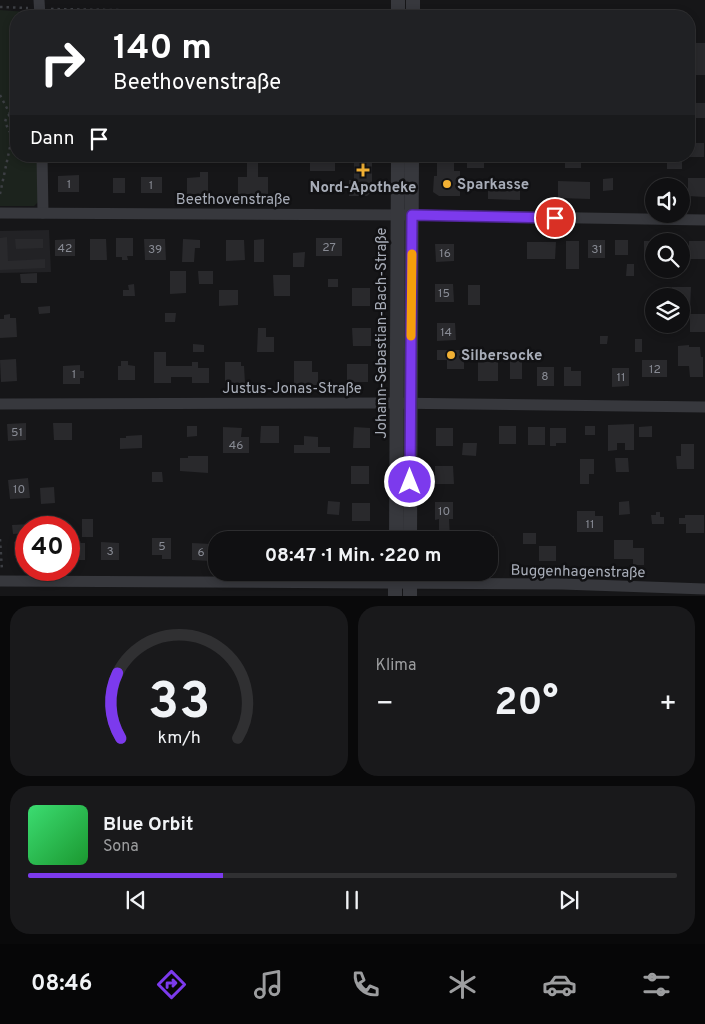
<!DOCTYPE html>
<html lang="de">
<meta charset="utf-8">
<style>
:root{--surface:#101012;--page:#19191b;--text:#f1f3f6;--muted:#9c9d9f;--line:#303032;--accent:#7c3aed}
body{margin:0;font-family:Overpass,sans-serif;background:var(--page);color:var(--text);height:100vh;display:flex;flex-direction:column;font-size:19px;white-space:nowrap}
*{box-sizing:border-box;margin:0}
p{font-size:16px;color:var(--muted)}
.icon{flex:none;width:28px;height:28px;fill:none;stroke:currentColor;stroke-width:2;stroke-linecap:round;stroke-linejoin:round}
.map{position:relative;height:596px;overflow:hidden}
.panel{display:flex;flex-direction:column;gap:10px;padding:10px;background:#09090a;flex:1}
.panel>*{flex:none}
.hud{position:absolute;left:10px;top:10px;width:685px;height:152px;border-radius:20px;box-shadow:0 2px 8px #0003,0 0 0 1px var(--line);background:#202124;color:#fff;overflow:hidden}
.controls{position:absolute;left:645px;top:178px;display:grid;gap:10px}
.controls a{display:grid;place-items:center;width:45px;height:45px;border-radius:50%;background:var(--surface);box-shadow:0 2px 8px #0003,0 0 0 1px var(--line);font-size:25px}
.speed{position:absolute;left:15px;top:516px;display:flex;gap:10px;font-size:25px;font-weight:700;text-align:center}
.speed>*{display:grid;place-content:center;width:65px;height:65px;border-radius:50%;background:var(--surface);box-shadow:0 2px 8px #0003,0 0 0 1px var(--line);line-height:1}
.speed .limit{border:8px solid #d22;background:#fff;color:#111}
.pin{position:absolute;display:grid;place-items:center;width:42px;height:42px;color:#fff;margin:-21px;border:2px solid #fff;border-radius:50%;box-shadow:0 1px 5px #0007}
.me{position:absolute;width:55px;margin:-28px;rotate:0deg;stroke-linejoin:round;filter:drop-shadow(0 0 4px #0008)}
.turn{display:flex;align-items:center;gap:18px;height:105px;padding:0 20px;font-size:22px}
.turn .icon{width:65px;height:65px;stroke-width:2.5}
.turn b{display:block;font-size:35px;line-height:42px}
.then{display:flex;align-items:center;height:48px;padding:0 20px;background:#0003;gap:10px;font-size:19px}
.big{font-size:38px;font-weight:700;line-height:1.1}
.panel .tile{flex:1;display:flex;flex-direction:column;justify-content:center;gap:8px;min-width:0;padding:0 18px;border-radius:20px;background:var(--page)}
.panel .dial{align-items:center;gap:0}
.dial svg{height:130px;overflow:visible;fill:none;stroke:var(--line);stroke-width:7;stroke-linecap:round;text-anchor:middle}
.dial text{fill:var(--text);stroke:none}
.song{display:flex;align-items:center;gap:15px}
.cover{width:60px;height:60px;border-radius:8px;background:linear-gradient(135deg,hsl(140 70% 55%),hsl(130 70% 35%))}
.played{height:5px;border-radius:2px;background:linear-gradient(90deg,var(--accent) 30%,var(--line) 30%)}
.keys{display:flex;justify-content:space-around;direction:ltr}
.heat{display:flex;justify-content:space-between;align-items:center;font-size:28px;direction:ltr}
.panel .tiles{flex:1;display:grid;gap:10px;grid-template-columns:1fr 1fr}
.tile:last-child{grid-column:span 2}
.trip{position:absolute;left:208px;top:531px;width:290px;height:50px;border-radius:20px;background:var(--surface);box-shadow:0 2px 8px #0003,0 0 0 1px var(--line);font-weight:700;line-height:50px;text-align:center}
.tabs{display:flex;height:80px;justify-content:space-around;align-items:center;background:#060607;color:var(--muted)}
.tabs .icon{width:35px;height:35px}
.tabs .active{color:var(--accent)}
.tabs b{font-size:22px;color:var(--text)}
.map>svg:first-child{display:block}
.built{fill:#222225}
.green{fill:#1c231d}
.building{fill:#29292c}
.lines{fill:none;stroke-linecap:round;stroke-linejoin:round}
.path{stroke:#3d3f44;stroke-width:2.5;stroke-dasharray:2.5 4;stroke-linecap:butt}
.minor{stroke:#37383d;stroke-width:11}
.tertiary{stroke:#37383d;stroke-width:14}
.route-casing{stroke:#51269a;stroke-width:12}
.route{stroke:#7c3aed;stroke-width:9}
.slow{stroke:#f59e0b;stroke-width:9}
.poi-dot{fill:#f2b134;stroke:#111113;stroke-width:2}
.labels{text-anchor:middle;stroke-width:5;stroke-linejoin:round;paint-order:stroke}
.number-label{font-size:12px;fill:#888b94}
.poi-label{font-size:15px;font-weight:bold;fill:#a8adb8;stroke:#111113;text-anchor:start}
.street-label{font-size:15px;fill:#a8adb8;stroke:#111113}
</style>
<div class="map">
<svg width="705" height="597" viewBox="0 0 705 597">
<rect width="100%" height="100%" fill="#161618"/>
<!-- built -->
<path class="built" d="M49,230L51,272L0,273V231Z"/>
<!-- green -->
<path class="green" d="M0,10L27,12L32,16H16V156H38L39,201L34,206H0Z"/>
<!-- building -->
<g class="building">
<rect x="689" y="43" width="16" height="32"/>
<rect x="689" y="103" width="16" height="15"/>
<rect x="689" y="143" width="15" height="14"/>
<path d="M247,156H258V177H268V194H238V177H247Z"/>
<rect x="267" y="156" width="8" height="5"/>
<path d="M354,156H372V191L367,196H349V180H354Z"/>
<path d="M437,156H454V171H460V196H439L433,192L434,176H437Z"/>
<rect x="467" y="156" width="17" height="12"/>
<rect x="565" y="156" width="16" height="12"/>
<rect x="667" y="156" width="15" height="13"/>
<rect x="310" y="160" width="25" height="11"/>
<path d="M200,172H208V194H187V178L200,177Z"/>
<path d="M79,175V192H58V176Z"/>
<rect x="141" y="177" width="21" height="16"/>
<rect x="113" y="178" width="12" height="15"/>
<path d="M613,178V190L603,191V179Z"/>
<path d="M688,178H705V197L688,196Z"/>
<path d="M558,181L590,182V199L558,198Z"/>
<path d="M488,182L520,183V200L488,199Z"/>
<path d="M7,237L8,261L45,259V268L0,270V238Z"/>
<path d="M116,238H133V256H127L128,260H122V257H116Z"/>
<rect x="316" y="238" width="26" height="18"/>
<path d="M15,239H43V248L16,249Z"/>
<path d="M75,239V256H55V240Z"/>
<path d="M90,239H106L107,260H90Z"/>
<path d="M144,239H165L166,260H145Z"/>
<path d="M183,239L200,240V248H195L194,262H182Z"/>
<path d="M264,239V262H254V240Z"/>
<path d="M226,240H244L245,260L226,261Z"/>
<rect x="588" y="240" width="17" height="18"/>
<rect x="615" y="240" width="13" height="15"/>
<rect x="566" y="241" width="13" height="28"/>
<rect x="644" y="241" width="10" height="19"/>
<rect x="689" y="241" width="16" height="18"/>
<path d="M527,242H556L555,259H527Z"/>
<path d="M435,244H454V261L436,262Z"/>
<path d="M305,252L304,267H293V253Z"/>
<path d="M627,264H634V276H626Z"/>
<rect x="671" y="269" width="10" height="6"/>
<path d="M170,271H186V293L170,294Z"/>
<path d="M198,271H213V284H199Z"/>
<path d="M37,273V283H21L20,274Z"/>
<path d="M273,275H290V296H274Z"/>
<rect x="328" y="279" width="10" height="8"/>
<path d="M134,284L135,296H123V290H129L128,285Z"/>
<path d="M435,284H453L454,302H435Z"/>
<rect x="468" y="285" width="12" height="20"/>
<path d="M672,287H691L690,309H681V296H672Z"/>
<rect x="352" y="288" width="18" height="18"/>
<path d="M219,290H238V305L219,306Z"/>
<path d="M50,306V313L39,314L38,307Z"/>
<path d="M165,313H176L175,322H165Z"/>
<path d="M10,314V318H16L17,337L0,338V319H4V315Z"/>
<rect x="690" y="314" width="15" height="18"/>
<path d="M437,323H455L456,340L437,341Z"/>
<path d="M258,328H266V337H274V352H257Z"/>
<path d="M352,328H371V346H353Z"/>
<path d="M600,336H608L607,344H600Z"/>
<rect x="635" y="339" width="7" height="13"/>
<path d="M193,344L204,345V352H193Z"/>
<path d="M689,345V347H700L701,357H703V377H690L689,366H678V346Z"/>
<path d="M437,350H464V369H447V360H437Z"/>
<path d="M154,352H166V366H192V362H198V368H209V383H192V377H171V383H154Z"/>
<path d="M16,359L17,381L1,382L0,360Z"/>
<rect x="642" y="360" width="25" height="17"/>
<path d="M121,361H128V365L135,366V380H118V366H121Z"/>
<path d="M294,361H312V372H318V385H294Z"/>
<rect x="510" y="361" width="12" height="18"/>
<path d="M225,362H241V366H244L245,383H225Z"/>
<rect x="478" y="362" width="20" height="19"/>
<rect x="347" y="364" width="21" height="18"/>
<path d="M80,365V371H84V378H80V384H63V366Z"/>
<rect x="537" y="367" width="17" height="19"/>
<path d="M564,367H571V371H581V386H564Z"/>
<path d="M612,368H629V386L612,387Z"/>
<path d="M26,423V440L8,441L7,424Z"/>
<path d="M53,423H72V440H54Z"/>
<path d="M634,424V450H625V443H617V450L608,451V425Z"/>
<path d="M187,426H197V436L187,437Z"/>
<path d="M261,426H279V443H260Z"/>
<rect x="499" y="426" width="17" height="18"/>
<rect x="585" y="426" width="10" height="9"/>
<path d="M652,426V437H639V427Z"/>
<path d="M223,427L242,428L241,437H249V453H223Z"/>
<path d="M354,427L370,428V448H353Z"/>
<rect x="528" y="427" width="17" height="18"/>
<rect x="436" y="428" width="17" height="18"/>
<path d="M550,428H566V443H556V446H550Z"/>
<path d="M142,435V448L120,449V438H126V436Z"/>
<path d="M304,436L318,437V447H330V453H294V445H304Z"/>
<path d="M463,443H477L476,456L462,455Z"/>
<path d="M681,444H694V469H677L676,456H681Z"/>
<path d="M188,456H208V473L180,471V458H188Z"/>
<path d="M615,458H628L629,472H616Z"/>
<path d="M580,459H594V474H589V484H580Z"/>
<rect x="351" y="466" width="18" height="18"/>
<path d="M435,466H453L454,484H435Z"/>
<path d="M152,472H162L163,482H152Z"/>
<path d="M28,478L30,498L10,499L8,480Z"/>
<path d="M54,487L55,503L41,504L40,488Z"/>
<path d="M328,501L340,502L339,515L327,514Z"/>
<path d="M629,501L630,514L619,515V502Z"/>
<path d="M435,502H453V519H449L450,540H437V531H439V519L435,520Z"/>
<rect x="352" y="503" width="18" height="18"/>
<path d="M577,511H595V516H603V532H577Z"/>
<path d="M656,512H660V517H664V524H652L651,515H656Z"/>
<path d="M685,515H704V533H686V524H679V518H685Z"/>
<rect x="82" y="519" width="11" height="18"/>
<path d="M31,524L32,528H26V533L13,534L12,525Z"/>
<rect x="523" y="533" width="13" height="11"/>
<path d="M470,536H494L493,545H489V540H470Z"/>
<path d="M152,538H171V559H162V555H152Z"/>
<path d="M614,540H633V548H644V565H633V559H614Z"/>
<path d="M26,541V558H15L14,542Z"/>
<path d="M101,542L119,543V560H101Z"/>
<rect x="69" y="543" width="16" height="17"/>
<path d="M192,543L211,544L210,561L192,560Z"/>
<rect x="539" y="546" width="17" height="15"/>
</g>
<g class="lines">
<!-- path -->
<g class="path">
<path d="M0,7L28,8"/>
<path d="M51,9L354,14L382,16"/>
<path d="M437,16L460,15"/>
<path d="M0,95L10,114"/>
<path d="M16,112L7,116L5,122L9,131L16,134"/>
<path d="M0,194L13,133"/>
<path d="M0,539L2,570"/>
</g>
<!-- minor -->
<g class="minor">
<path d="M39,0L40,16"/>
<path d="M42,156L43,213"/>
<path d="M0,213L412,215L705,220"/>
<path d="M0,404L387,403L705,407"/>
<path d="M0,581L562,584L705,589"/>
</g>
<!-- tertiary -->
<g class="tertiary">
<path d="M398,16V0"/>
<path d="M413,16V0"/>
<path d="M396,540L398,156"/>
<path d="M410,540L412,156"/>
<path d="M395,597V572"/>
<path d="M410,597V572"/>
</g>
</g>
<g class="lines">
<!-- route casing -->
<g class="route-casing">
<path id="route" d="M410,482L412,215L555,218"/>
</g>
<!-- route -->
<use href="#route" class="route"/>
<!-- slow -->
<path class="slow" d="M411,336L412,254"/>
</g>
<!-- markers -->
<g class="poi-dot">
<path d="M360.5 162.5h5v5h5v5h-5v5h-5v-5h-5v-5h5z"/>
<circle cx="447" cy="184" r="5"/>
<circle cx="451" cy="355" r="5"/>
</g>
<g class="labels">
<!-- number labels -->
<g class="number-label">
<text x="69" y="188">1</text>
<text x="151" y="189">1</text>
<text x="329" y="251">27</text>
<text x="65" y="252">42</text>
<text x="155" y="253">39</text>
<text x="597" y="253">31</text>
<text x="445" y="257">16</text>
<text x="444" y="297">15</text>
<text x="446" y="336">14</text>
<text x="655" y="373">12</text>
<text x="74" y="378">1</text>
<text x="545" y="380">8</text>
<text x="621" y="381">11</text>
<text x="17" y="436">51</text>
<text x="236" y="449">46</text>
<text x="19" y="493">10</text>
<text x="444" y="515">10</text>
<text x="590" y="528">11</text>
<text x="162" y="550">5</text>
<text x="110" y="555">3</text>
<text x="201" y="556">6</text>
</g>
<!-- poi labels -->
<g class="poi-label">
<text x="457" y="189">Sparkasse</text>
<text x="363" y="192" text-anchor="middle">Nord-Apotheke</text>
<text x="461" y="360">Silbersocke</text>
</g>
<!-- street labels -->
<g class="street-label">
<text x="233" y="204">Beethovenstraße</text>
<text transform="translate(381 333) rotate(-90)" y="5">Johann-Sebastian-Bach-Straße</text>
<text x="292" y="393">Justus-Jonas-Straße</text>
<text transform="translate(578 571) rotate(1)" y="5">Buggenhagenstraße</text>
</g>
</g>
</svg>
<div class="controls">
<a><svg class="icon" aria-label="sound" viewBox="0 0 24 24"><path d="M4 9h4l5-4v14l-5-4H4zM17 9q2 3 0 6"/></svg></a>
<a><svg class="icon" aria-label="search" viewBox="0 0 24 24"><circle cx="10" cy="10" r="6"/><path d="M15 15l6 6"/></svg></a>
<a><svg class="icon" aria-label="layers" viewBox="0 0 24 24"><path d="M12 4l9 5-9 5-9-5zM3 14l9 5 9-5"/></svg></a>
</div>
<div class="speed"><div class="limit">40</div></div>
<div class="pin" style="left:555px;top:218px;background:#d93025"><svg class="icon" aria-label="arrive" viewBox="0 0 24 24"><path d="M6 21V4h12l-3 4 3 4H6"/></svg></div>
<svg class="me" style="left:410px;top:482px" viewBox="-20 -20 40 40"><circle r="17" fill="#7c3aed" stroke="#fff" stroke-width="3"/><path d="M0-11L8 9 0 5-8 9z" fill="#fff"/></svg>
<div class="trip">08:47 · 1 Min. · 220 m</div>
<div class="hud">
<div class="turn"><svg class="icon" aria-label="right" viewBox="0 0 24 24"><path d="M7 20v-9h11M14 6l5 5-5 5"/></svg><div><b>140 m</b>Beethovenstraße</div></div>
<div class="then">Dann<svg class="icon" aria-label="arrive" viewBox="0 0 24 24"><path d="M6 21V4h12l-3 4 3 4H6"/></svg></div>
</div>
</div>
<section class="panel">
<div class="tiles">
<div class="tile dial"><svg viewBox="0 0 100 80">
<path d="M14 69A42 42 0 1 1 86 69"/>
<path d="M14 69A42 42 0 0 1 12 29" stroke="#7c3aed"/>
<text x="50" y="56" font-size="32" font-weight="700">33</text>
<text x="50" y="72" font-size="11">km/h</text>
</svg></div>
<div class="tile"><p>Klima</p>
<div class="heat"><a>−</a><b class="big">20°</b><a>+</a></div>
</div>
<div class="tile">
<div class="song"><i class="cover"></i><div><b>Blue Orbit</b><p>Sona</p></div></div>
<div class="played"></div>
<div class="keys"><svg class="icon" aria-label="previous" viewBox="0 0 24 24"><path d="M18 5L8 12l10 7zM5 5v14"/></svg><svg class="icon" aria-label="pause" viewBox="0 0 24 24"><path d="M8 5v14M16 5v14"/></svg><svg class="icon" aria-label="next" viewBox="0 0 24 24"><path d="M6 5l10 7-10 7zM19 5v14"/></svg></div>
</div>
</div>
</section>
<nav class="tabs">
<b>08:46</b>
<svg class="icon active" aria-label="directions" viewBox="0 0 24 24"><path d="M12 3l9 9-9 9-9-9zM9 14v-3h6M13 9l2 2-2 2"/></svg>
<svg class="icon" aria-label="music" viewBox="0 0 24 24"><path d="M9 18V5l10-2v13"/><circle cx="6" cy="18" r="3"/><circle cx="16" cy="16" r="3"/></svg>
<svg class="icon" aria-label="phone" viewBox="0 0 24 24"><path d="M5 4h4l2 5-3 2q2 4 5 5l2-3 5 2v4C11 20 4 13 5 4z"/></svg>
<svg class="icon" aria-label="climate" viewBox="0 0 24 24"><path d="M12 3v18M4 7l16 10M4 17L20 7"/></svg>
<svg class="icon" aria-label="car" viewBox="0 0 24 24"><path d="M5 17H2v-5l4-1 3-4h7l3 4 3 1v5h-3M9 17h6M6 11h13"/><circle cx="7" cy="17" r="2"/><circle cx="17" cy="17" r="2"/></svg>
<svg class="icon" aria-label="filters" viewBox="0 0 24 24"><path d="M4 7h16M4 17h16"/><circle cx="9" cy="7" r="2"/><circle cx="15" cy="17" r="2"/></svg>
</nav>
